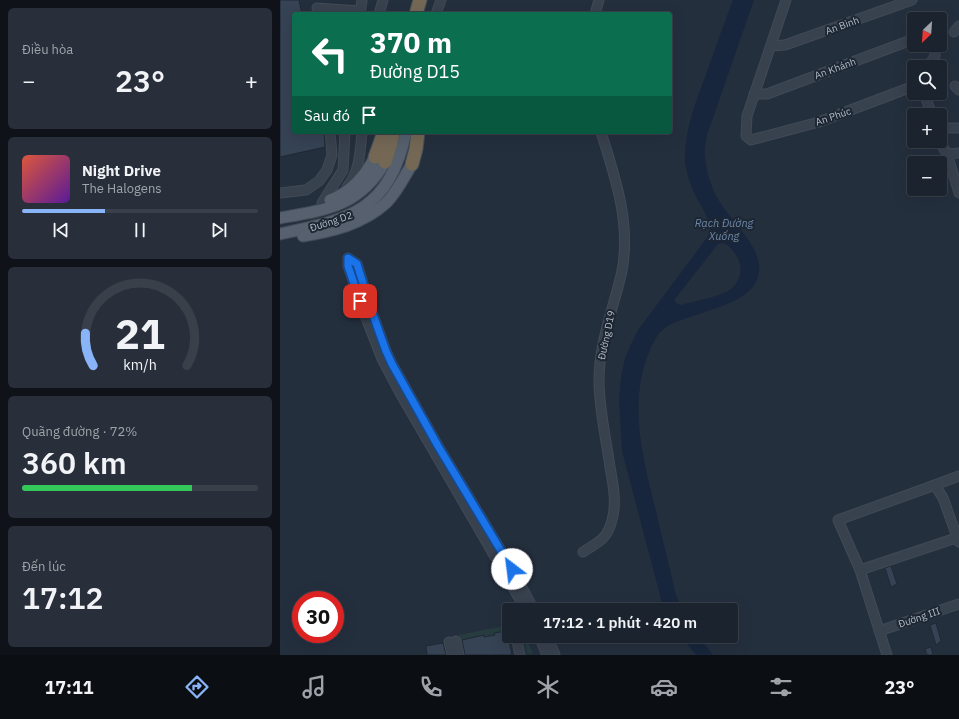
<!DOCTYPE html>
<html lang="vi">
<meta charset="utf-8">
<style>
:root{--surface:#1b232e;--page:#282f3a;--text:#f1f3f6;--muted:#a0a4aa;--line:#39404a;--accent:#8ab4f8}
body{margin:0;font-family:"IBM Plex Sans",sans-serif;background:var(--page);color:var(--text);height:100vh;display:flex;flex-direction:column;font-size:15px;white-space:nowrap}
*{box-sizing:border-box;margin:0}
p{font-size:13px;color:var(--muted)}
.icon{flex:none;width:22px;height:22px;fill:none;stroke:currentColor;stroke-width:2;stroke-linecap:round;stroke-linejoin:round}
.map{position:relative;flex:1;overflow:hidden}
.sheet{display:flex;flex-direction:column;gap:8px;padding:8px;background:#0f1319;width:280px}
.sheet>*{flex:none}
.banner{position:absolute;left:12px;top:12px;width:380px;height:122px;border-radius:4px;box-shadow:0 4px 16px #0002,0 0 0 1px var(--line);background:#0b6e4f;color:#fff;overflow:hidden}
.needle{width:26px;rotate:205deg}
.tools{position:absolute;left:627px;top:12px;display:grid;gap:8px}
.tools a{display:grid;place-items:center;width:40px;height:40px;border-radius:4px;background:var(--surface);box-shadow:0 4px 16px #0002,0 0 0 1px var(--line);font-size:20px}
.speed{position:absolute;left:12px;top:591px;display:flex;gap:8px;font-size:20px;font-weight:700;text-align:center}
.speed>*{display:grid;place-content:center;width:52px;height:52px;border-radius:50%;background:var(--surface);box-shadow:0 4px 16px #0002,0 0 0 1px var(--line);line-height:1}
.speed .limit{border:6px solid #d22;background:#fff;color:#111}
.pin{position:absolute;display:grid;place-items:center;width:34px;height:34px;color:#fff;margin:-17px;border-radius:8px;box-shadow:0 2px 6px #0006}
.me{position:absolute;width:44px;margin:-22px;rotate:330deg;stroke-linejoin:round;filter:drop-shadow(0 0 3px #0008)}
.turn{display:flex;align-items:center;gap:14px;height:84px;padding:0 12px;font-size:18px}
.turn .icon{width:52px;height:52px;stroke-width:2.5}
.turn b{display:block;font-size:28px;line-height:34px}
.then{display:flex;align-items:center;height:38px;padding:0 12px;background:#0003;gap:8px;font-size:15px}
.big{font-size:30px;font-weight:600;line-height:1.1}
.sheet .tile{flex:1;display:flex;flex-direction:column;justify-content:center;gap:6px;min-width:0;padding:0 14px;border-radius:6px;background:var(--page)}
.sheet .dial{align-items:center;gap:0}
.dial svg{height:104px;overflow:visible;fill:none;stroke:var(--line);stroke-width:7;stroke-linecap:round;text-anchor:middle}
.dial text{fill:var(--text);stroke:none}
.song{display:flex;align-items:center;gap:12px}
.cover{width:48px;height:48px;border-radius:6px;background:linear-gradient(135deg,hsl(10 70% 55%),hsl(270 70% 35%))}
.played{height:4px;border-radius:2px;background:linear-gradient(90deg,var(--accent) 35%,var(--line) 35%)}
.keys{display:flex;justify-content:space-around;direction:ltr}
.heat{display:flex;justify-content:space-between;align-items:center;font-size:22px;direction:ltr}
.charge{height:6px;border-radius:3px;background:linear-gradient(90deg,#34c759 72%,var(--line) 0)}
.trip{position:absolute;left:222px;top:603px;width:236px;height:40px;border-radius:4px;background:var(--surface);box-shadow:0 4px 16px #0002,0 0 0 1px var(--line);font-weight:600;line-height:40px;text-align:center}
.tabs{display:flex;height:64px;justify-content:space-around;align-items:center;background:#0b0e12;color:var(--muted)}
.tabs .icon{width:28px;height:28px}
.tabs .on{color:var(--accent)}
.tabs b{font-size:18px;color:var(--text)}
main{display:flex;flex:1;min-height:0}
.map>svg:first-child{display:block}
.green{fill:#263c3f}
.water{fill:#17263c;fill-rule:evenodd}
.building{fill:#364354;stroke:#1f2835}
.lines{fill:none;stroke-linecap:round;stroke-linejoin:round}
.minor-casing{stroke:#414a57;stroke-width:11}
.major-casing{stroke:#414a57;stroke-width:13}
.highway-casing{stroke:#434c59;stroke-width:15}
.minor{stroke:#38414e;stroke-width:9}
.major{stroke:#56606e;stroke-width:11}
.highway{stroke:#746855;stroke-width:13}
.route-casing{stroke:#114b97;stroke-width:10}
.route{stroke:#1a73e8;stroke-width:7}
.labels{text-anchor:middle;stroke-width:4;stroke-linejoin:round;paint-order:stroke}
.street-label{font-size:10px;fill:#b4bcc9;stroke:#1d2633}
.water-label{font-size:11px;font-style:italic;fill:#6d86a8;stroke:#1d2633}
</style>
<main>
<section class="sheet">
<div class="tile"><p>Điều hòa</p>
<div class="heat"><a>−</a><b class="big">23°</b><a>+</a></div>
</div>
<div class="tile">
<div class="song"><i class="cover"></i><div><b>Night Drive</b><p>The Halogens</p></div></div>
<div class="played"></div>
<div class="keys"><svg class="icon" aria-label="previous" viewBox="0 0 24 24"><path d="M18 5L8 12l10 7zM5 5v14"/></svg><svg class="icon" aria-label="pause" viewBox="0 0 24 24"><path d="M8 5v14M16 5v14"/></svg><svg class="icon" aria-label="next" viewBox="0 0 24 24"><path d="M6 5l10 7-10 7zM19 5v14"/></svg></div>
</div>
<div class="tile dial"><svg viewBox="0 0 100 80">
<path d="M14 69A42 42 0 1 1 86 69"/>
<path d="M14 69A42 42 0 0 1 8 44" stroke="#8ab4f8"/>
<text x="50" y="56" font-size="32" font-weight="700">21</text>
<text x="50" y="72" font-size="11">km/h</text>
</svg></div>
<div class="tile"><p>Quãng đường · 72%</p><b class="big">360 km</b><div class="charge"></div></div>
<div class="tile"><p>Đến lúc</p><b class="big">17:12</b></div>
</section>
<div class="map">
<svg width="679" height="655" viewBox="0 0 679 655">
<rect width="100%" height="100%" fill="#242f3e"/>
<!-- green -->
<g class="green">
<path d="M229,625V633H228L227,631L215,633V635L204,637L203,635L180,640L179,635Z"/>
<path d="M238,636H245L253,653L247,654L244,636L239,637Z"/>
</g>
<!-- water -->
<g class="water">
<path d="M453,0H474L427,135C426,142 424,150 425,156C426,171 431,187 438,199C451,223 489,251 477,280C468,303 423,311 402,320C396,322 390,324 385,328C378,333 373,342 370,350C348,401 362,455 375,507C382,536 389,566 396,595L402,610H386L382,603L342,451L339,400L341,377L345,358L351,344L358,330L429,235C433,221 420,206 414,193C410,183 406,172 405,161C404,130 416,101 427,72C435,48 444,24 453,0ZM443,243C450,245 456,254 459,261C464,273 457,287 446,292C434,298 414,301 401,305L398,304L395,302V299L438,244Z"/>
<path d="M401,636H418L433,655H416Z"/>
</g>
<!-- building -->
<g class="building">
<path d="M0,0H19L22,14H14V132H44L45,147L0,157Z"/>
<path d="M611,566L617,584L611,587L605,568Z"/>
<path d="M656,623L661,641L656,645L650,625Z"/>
<path d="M227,631L232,655H185L182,640L204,635V637L215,635L214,633Z"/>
<path d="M163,643L166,655H147L146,646Z"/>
<path d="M651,647L653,655H647L645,649Z"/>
</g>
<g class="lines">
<!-- minor casing -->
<g class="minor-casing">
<g id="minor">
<path d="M506,0L467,116L466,136L471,140L539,122L634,86"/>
<path d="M37,8L80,11"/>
<path d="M80,14L82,0"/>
<path d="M99,14L103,0"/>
<path d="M156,14L161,0"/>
<path d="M315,14L319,0"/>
<path d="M674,32L679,26"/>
<path d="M491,46L505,45L632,0"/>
<path d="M648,67L655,56L654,45"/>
<path d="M675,86L679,90"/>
<path d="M644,93L652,115"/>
<path d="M474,94H487L634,39"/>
<path d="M665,128H679"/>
<path d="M661,144L667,154L679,193"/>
<path d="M667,154L679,153"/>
<path d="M67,187C80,171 80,152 82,132"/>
<path d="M0,193L26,190L39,181L47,170L52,155L50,132"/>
<path d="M42,203L63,170L65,132"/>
<path d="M68,258L77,264L92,312L106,351L112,364L158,446L232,569L254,610"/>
<path d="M68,258V266L85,315L102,359L120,393L246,610"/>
<path d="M679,476L655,485L663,498L679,542"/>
<path d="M303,552C318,542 327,540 332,520C337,503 333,484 330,467C326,438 319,409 319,380C319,342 334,307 342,271C351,222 335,177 321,132"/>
<path d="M580,570L679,537"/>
<path d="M599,631L679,604"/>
<path d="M236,636L240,655"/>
<path d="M259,636L267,655"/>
<path d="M267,636L275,655"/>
<path d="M176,641L179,655"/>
<path d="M169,642L172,655"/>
<path d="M607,655L580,570L558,520L655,485"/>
</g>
</g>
<!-- major casing -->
<g class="major-casing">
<g id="major">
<path d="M50,200C70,193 86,175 95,157"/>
<path d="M0,218C46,210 80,206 105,162"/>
<path d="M0,234C71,219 109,211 126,132"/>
<path d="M23,236C53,231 83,224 106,203C117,192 124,177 132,164"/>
</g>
</g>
<!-- highway casing -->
<g class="highway-casing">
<g id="highway">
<path d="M136,14L140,0"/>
<path d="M95,157L104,132"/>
<path d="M105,162L111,143L113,132"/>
<path d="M132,164L136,149L138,132"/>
</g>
</g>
<!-- minor -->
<use href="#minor" class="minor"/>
<!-- major -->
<use href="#major" class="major"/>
<!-- highway -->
<use href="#highway" class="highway"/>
</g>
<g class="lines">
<!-- route casing -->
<g class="route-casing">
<path id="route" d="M80,301L68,266V258L77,264L92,312L106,351L112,364L158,446L232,569"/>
</g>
<!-- route -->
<use href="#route" class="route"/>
</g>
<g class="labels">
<!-- street labels -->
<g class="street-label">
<text transform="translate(562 25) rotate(-20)" y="4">An Bình</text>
<text transform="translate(555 68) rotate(-20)" y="4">An Khánh</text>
<text transform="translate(553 116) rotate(-19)" y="4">An Phúc</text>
<text transform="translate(51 221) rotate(-18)" y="4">Đường D2</text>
<text transform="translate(326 335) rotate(-78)" y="4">Đường D19</text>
<text transform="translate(639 617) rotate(-19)" y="4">Đường III</text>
</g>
<!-- water labels -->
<g class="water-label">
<text x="444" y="227">Rạch Đường<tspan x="444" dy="13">Xuống</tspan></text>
</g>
</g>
</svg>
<div class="tools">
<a><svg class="needle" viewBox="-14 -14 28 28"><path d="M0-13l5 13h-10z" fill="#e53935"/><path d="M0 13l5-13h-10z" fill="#a0a4aa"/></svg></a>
<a><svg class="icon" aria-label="search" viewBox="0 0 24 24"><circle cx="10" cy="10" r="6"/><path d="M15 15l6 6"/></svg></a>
<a>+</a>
<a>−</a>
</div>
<div class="speed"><div class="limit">30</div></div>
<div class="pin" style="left:80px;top:301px;background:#d93025"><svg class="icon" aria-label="arrive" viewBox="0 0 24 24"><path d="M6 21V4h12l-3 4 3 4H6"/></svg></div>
<svg class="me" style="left:232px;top:569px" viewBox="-20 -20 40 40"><circle r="19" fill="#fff"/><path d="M0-13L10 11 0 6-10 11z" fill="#1a73e8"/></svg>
<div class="trip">17:12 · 1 phút · 420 m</div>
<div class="banner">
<div class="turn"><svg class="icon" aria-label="left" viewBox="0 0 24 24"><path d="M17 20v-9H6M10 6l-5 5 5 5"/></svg><div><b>370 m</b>Đường D15</div></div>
<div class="then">Sau đó<svg class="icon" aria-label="arrive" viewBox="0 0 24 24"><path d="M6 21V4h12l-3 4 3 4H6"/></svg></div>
</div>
</div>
</main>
<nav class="tabs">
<b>17:11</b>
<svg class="icon on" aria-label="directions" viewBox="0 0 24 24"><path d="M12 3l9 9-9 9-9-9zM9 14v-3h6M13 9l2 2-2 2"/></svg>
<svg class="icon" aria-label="music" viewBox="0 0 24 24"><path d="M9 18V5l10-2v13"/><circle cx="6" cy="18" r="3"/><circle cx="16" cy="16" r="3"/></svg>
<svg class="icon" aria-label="phone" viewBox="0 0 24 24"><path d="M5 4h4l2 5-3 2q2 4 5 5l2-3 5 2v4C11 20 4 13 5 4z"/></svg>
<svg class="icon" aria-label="climate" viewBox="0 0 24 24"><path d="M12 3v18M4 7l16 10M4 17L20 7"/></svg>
<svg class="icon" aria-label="car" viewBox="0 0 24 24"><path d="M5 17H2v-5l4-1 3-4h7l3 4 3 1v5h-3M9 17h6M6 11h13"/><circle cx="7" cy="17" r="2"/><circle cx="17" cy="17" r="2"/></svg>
<svg class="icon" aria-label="filters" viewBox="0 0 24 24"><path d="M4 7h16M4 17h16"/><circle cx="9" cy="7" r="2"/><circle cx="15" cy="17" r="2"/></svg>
<b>23°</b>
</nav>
